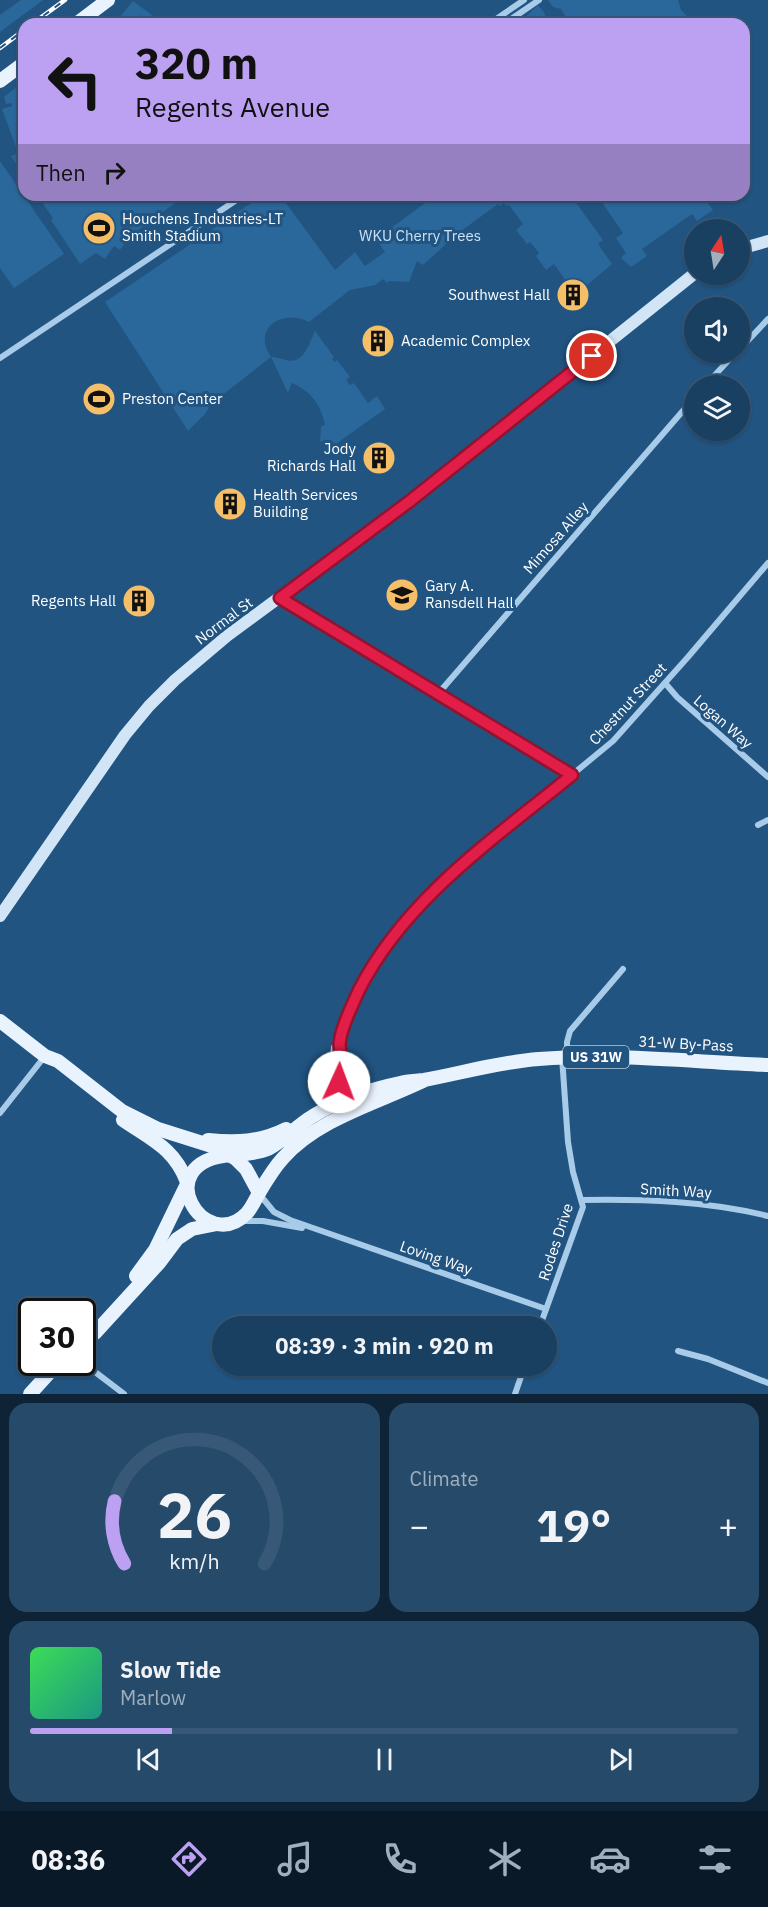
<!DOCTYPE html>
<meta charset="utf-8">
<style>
:root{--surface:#193f61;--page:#264a6a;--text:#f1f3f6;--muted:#9fafbd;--line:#375876;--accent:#bca0f2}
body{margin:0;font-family:"IBM Plex Sans",sans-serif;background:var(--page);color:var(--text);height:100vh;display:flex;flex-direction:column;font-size:22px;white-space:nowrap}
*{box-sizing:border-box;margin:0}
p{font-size:20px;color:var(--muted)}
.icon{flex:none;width:33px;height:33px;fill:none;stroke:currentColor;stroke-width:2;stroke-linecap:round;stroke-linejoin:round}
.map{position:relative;height:1394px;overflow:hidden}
.side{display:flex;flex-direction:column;gap:9px;padding:9px;background:#0e2335;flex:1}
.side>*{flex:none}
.guide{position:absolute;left:18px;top:18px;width:732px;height:183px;border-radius:18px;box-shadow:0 2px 4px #0004,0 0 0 2px var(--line);background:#bca0f2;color:#111;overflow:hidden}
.needle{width:39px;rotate:12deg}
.buttons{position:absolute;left:684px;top:219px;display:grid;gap:12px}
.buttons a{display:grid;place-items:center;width:66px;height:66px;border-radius:50%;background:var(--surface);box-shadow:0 2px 4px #0004,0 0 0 2px var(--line);font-size:30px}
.speed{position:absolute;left:18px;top:1298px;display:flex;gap:12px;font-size:30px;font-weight:700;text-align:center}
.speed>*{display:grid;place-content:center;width:78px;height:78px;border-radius:50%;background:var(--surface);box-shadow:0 2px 4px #0004,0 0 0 2px var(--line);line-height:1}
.speed .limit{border:3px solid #111;border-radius:9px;background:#fff;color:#111}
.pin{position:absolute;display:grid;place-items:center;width:51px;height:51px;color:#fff;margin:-26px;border:3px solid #fff;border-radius:50%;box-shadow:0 2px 6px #0007}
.me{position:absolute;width:66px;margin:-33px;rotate:2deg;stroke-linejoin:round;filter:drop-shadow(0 0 4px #0008)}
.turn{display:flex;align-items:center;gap:21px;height:126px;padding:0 18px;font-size:27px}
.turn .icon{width:78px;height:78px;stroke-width:2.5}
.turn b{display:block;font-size:42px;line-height:51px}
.then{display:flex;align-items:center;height:57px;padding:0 18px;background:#0003;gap:12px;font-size:22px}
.big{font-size:45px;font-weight:700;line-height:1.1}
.side .card{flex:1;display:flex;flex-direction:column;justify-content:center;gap:9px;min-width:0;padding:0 21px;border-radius:18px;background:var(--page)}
.side .dial{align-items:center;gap:0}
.dial svg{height:156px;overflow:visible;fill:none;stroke:var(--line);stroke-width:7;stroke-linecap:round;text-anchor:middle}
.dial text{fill:var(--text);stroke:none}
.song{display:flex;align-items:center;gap:18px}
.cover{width:72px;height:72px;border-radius:9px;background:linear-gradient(135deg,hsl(130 70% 55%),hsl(170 70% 35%))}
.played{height:6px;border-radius:3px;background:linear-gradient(90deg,var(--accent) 20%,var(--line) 20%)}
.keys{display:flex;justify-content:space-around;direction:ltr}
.heat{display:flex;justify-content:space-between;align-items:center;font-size:33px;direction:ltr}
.side .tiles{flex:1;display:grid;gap:9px;grid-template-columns:1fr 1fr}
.card:last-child{grid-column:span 2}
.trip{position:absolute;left:212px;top:1316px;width:345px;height:60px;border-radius:30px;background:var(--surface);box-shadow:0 2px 4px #0004,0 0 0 2px var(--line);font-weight:700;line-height:60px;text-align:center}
.tab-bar{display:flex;height:96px;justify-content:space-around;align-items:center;background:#0a1927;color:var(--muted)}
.tab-bar .icon{width:42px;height:42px}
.tab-bar .current{color:var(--accent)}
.tab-bar b{font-size:27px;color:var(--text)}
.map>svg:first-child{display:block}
.green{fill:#2a679a}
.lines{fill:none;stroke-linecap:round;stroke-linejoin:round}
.street{stroke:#a7cbe8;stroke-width:6}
.secondary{stroke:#d1e5f7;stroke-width:12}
.primary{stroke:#e9f3fe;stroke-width:14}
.rail-casing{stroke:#fff;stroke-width:4.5}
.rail{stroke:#215481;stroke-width:2;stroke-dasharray:7;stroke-linecap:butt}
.route-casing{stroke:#92132f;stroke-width:15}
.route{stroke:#e11d48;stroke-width:10}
.labels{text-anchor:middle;stroke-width:6;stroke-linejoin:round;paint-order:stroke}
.shield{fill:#215481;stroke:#bcccd9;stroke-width:1.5}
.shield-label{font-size:14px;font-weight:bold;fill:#fff}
.poi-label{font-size:15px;fill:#fff;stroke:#215481;text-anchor:start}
.park-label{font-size:15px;fill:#cbe3f6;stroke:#215481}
.street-label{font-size:15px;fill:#fff;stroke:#215481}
</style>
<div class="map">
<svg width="768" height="1394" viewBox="0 0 768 1394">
<rect width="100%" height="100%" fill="#215481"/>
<!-- green -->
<g class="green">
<path d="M21,0H43L0,32V15Z"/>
<path d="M548,0H678L681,10L691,20L673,24H570L561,9L553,7Z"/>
<path d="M133,1L161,22L159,24H151L137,13L149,24H114Z"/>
<path d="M538,5L544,12L548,24H518Z"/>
<path d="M24,81V176L11,156L18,153L2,109L12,106V103L6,104L4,97Z"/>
<path d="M0,161L64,254L14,288L0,268Z"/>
<path d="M37,195H186L130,236L120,250L114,246L105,259L96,253L80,264L51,220L53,218Z"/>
<path d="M263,195H280L335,270L355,252L365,266L385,252L376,239L436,195H563L569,203L574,200L603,240L598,244L612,264L579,292L574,286L568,284L554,264L546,270L536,256L539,253L530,242L527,244L516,230L523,224L509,205L506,206L504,203L500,206L498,204L457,234L423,265L417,261L409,282L389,281L387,283L383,279L375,285L350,290L309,322C283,308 251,328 271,357C277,357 280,359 286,360C304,365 309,343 315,331L334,357L332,359L335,362L337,360L350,377L346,380L350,385L354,383L368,403L377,396L385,409L333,446L320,441L321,426L325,425C321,405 311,391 292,383L288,393L271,357L211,404L205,414L188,431L105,302Z"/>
<path d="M597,195H702L713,210L697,221L692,214L642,249L647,256L631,267L621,258L626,253L616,238L623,233Z"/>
</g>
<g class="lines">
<!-- street -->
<g class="street">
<path d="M489,24L524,0"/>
<path d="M504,24L539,0"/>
<path d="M740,349L768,319"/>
<path d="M0,358L244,195"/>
<path d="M705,386L736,352"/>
<path d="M280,598L437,695L572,775"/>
<path d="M665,683L677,697L768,777"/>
<path d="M437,695L694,398"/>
<path d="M758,825L768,820"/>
<path d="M340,1041C342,1061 329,1085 354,1095"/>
<path d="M567,1057V1042L570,1031L623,969"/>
<path d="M322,1108L329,1092L334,1047L340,1041L355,999L375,962L408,918L454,872L613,741L688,657L768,563"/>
<path d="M0,1113L45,1056"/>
<path d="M260,1195L274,1212L290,1220L546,1309"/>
<path d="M582,1200C645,1199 707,1201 768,1216"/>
<path d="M241,1221H263L302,1228"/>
<path d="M540,1326L583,1207L573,1172L568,1142L562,1057"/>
<path d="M678,1351L708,1359L768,1383"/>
<path d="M82,1362L124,1394"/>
<path d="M515,1394L525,1365"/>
</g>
<!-- secondary -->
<g class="secondary">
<path d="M740,249L768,241"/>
<path d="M0,916L125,735L149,706L175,680L227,636L410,501L694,274"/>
</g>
<!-- primary -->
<g class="primary">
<path d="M76,24L108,0"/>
<path d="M0,81L24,63"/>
<path d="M0,1021L45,1056L58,1061L122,1111L158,1129L215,1147L236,1159L246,1169L259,1193"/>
<path d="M425,1080C378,1103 319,1118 283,1158C273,1169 266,1181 259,1193C255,1200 252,1207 247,1213C205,1257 146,1162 231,1155C243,1154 257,1154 268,1149C284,1141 297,1125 313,1116C339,1100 371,1089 400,1083C408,1081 416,1081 424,1080C462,1073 499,1062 539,1059C615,1053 692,1062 768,1065"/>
<path d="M123,1120C152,1140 174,1148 187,1182"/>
<path d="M208,1140C236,1143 260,1142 286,1129"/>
<path d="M136,1276L155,1250L186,1186"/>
<path d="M82,1342L95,1333L159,1263L177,1239L192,1229L217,1224"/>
<path d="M30,1394L59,1362"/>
</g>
<!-- rail casing -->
<g class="rail-casing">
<g id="rail">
<path d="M32,24L65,0"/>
<path d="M0,48L24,30"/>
</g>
</g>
<!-- rail -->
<use href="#rail" class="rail"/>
</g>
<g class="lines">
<!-- route casing -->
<g class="route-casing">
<path id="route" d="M339,1082C336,1071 340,1061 340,1050C340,1047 339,1044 340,1041C341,1027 353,1004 359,990C406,898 494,839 572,775L280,598L410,501L592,356"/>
</g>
<!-- route -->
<use href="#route" class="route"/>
</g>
<!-- icons -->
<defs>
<g id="stadium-disc" transform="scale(1.725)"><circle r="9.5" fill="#f5bf68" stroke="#215481"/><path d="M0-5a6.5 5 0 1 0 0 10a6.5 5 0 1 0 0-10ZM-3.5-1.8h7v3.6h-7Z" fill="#111"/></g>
<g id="building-disc" transform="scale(1.725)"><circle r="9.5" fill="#f5bf68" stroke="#215481"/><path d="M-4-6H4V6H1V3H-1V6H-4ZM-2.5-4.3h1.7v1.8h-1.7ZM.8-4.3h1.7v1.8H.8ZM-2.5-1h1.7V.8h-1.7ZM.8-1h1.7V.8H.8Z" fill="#111"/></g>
<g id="university-disc" transform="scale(1.725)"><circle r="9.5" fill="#f5bf68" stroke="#215481"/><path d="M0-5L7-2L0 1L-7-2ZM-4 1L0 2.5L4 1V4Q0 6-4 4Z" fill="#111"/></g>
</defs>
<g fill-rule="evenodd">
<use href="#stadium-disc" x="99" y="228"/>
<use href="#building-disc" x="573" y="295"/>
<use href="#building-disc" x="378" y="341"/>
<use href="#stadium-disc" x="99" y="399"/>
<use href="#building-disc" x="379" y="458"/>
<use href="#building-disc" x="230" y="504"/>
<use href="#university-disc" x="402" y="595"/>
<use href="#building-disc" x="139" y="601"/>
</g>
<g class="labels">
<!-- shield labels -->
<rect class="shield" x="563" y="1046" width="66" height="22" rx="4.5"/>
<g class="shield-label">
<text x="596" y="1062">US 31W</text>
</g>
<!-- poi labels -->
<g class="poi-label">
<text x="122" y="224">Houchens Industries-LT<tspan x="122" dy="17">Smith Stadium</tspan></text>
<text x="550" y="300" text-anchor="end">Southwest Hall</text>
<text x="401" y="346">Academic Complex</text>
<text x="122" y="404">Preston Center</text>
<text x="356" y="454" text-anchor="end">Jody<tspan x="356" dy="17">Richards Hall</tspan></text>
<text x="253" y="500">Health Services<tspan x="253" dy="17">Building</tspan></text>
<text x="425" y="591">Gary A.<tspan x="425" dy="17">Ransdell Hall</tspan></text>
<text x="116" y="606" text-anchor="end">Regents Hall</text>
</g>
<!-- park labels -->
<g class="park-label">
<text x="420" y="241">WKU Cherry Trees</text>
</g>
<!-- street labels -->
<g class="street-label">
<text transform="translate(556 538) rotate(-49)" y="5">Mimosa Alley</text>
<text transform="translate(224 621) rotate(-37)" y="5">Normal St</text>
<text transform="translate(628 704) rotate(-47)" y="5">Chestnut Street</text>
<text transform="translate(723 722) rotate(41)" y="5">Logan Way</text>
<text transform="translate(686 1044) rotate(3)" y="5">31-W By-Pass</text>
<text transform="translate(676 1191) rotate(3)" y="5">Smith Way</text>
<text transform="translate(556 1242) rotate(-72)" y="5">Rodes Drive</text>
<text transform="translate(436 1258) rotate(19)" y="5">Loving Way</text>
</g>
</g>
</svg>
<div class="buttons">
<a><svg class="needle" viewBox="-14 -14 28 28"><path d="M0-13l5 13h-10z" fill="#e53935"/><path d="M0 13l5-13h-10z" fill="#9fafbd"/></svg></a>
<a><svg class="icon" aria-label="sound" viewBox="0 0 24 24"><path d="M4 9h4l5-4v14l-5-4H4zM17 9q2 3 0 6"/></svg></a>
<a><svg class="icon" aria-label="layers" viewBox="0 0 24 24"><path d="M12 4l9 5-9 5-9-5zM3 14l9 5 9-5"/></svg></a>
</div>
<div class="speed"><div class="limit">30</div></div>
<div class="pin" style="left:592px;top:356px;background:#d93025"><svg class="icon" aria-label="arrive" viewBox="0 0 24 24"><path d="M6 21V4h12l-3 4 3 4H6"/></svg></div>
<svg class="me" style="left:339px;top:1082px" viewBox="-20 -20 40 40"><circle r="19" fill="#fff"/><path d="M0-13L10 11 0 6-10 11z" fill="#e11d48"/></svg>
<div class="trip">08:39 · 3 min · 920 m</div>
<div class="guide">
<div class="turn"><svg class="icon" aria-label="left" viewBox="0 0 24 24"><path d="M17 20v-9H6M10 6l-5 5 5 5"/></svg><div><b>320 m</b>Regents Avenue</div></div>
<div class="then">Then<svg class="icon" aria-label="right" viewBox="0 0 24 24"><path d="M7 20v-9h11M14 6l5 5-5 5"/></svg></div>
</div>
</div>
<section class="side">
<div class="tiles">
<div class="card dial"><svg viewBox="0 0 100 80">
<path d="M14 69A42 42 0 1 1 86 69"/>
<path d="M14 69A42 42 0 0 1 9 37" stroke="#bca0f2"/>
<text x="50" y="56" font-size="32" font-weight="700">26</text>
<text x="50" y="72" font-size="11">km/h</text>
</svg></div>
<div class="card"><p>Climate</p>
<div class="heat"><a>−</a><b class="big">19°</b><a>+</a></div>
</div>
<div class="card">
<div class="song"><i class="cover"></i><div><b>Slow Tide</b><p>Marlow</p></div></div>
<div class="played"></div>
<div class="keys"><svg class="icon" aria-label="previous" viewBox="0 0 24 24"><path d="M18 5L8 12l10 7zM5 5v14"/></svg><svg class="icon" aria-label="pause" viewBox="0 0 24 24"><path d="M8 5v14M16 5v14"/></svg><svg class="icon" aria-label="next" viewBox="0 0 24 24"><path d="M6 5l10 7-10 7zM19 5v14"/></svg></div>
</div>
</div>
</section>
<nav class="tab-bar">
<b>08:36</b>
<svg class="icon current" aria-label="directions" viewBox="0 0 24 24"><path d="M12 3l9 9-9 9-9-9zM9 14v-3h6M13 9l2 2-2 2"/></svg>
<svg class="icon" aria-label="music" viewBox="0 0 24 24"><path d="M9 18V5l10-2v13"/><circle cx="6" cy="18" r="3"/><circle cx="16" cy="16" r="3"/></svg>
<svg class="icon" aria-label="phone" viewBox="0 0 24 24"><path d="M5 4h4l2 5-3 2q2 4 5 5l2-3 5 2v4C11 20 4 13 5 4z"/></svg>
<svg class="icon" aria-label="climate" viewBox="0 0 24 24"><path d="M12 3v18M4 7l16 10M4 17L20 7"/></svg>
<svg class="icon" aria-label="car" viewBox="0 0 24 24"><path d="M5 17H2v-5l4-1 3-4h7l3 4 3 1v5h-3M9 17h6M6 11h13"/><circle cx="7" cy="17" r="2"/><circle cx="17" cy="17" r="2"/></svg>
<svg class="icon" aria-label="filters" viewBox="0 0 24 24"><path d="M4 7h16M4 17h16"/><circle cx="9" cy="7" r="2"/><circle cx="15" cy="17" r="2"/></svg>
</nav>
